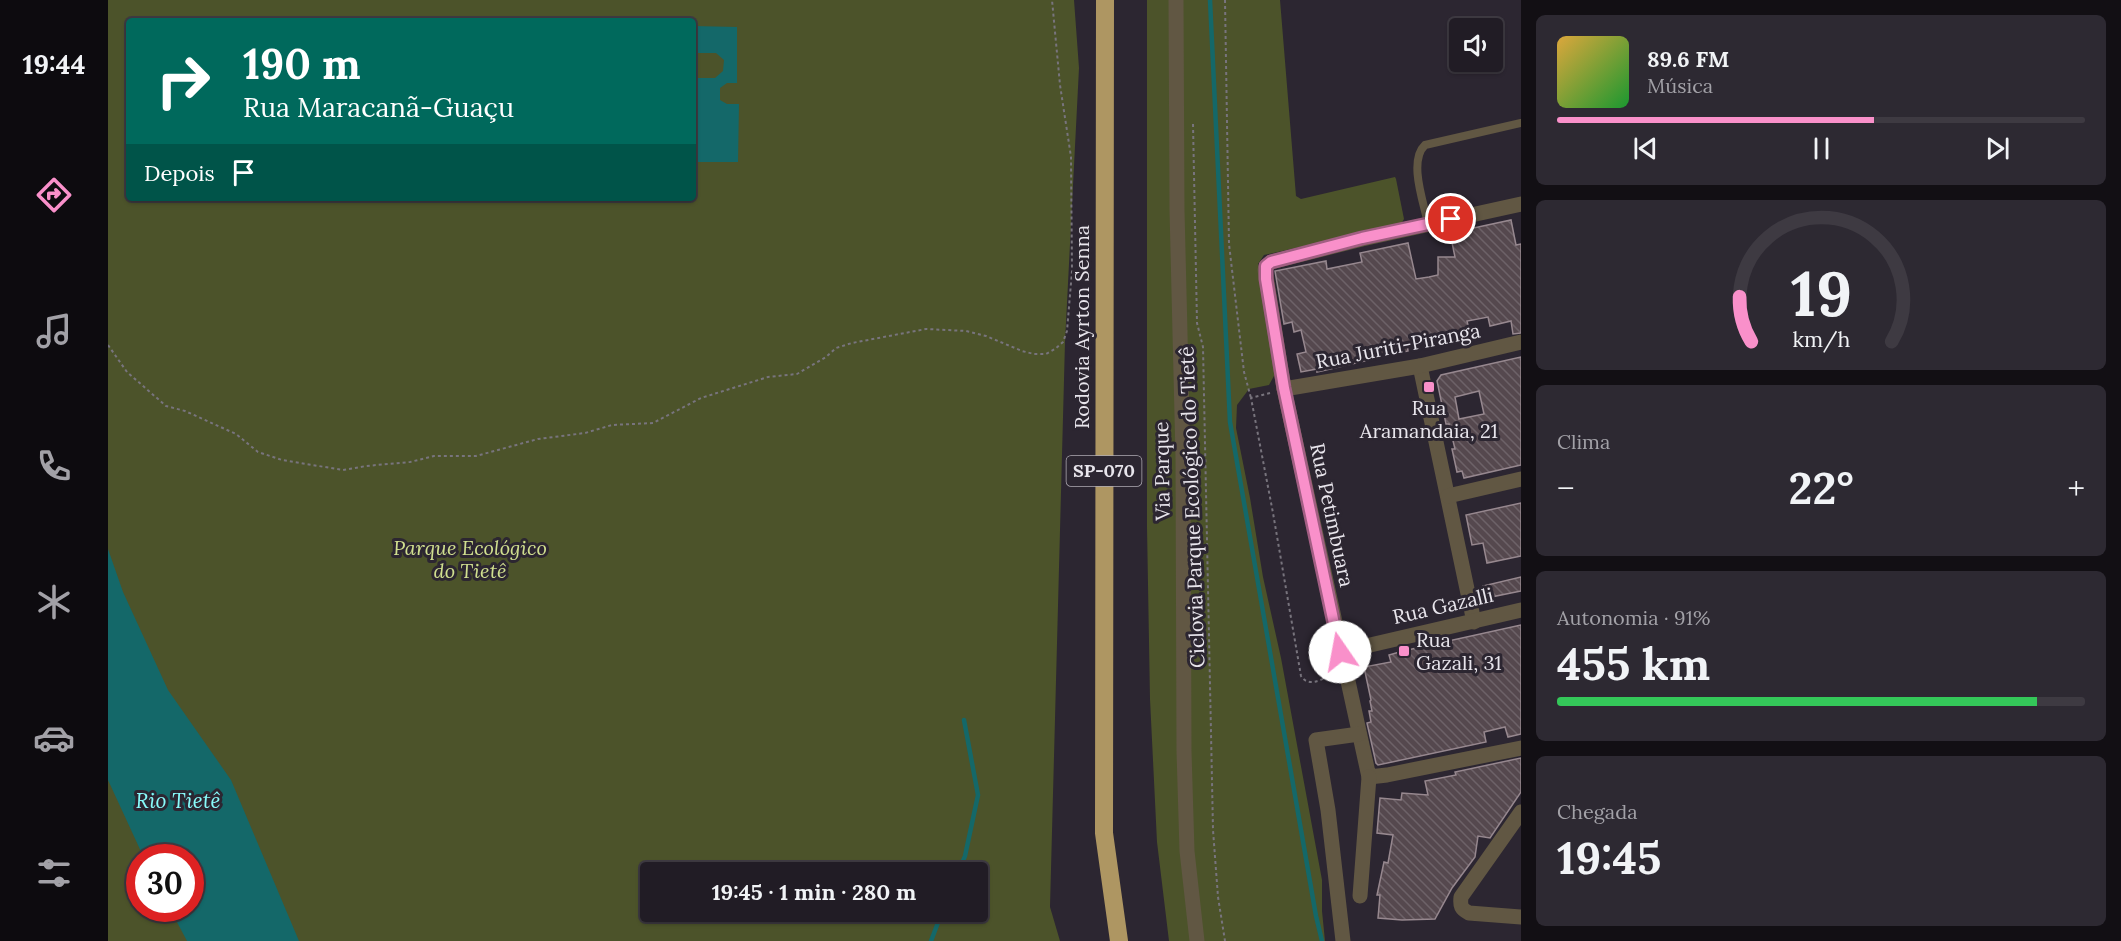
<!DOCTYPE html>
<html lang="pt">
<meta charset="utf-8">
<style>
:root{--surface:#211c25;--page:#2d2932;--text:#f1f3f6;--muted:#a2a1a7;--line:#3e3a42;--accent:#f990ca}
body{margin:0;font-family:Lora,serif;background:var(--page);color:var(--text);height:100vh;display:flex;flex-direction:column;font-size:22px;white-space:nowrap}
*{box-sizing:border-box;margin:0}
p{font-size:20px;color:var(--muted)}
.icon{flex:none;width:33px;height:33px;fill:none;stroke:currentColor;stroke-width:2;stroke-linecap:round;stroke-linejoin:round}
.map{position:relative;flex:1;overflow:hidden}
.side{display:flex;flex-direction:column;gap:15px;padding:15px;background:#120f14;width:600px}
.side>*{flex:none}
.hud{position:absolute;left:18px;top:18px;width:570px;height:183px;border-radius:6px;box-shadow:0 2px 4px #0004,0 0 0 2px var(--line);background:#00695c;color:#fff;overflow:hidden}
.fabs{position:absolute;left:1341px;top:18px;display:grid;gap:12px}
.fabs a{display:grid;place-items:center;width:54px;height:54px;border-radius:6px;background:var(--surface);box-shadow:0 2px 4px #0004,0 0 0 2px var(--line);font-size:30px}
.speed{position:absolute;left:18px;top:844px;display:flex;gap:12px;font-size:30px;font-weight:700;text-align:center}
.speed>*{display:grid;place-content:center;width:78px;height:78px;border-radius:50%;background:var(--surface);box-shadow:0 2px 4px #0004,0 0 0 2px var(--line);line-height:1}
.speed .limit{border:9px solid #d22;background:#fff;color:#111}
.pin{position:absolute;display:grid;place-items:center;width:51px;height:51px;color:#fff;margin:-26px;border:3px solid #fff;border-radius:50%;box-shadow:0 2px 6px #0007}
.me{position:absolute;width:66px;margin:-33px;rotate:348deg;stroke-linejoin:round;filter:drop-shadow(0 0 4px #0008)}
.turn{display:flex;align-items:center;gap:21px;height:126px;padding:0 18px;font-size:27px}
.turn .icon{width:78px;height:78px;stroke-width:2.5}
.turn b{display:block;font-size:42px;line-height:51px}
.then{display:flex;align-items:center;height:57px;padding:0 18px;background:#0003;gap:12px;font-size:22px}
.big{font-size:45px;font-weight:800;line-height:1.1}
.side .card{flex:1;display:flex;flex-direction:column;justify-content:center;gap:9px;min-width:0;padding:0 21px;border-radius:9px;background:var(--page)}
.side .dial{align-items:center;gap:0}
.dial svg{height:156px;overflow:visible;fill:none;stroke:var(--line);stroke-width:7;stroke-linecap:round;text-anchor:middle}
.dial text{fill:var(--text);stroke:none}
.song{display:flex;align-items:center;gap:18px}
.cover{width:72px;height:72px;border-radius:9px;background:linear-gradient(135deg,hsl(40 70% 55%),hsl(130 70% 35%))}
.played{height:6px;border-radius:3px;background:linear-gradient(90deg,var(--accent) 60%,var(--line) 60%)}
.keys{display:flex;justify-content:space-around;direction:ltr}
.heat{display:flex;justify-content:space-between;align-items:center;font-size:33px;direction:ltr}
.charge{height:9px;border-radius:4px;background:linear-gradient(90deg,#34c759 91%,var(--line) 0)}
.trip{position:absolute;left:532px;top:862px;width:348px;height:60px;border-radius:6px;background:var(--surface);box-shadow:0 2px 4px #0004,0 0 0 2px var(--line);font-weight:800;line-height:60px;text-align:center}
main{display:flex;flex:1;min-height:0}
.tab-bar{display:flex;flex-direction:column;width:108px;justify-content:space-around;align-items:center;background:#0d0b0f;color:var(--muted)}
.tab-bar .icon{width:42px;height:42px}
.tab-bar .on{color:var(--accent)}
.tab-bar b{font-size:27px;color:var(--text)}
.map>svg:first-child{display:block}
.park{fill:#4c532a;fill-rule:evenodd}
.water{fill:#146869}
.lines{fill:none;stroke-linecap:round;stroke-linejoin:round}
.stream{stroke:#146869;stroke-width:4.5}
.building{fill:url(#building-back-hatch);stroke:#97888f;stroke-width:1.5;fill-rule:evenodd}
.path{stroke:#78747d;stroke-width:2;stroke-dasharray:3 3;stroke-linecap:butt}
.service{stroke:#615743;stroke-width:8}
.minor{stroke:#615743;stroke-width:15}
.motorway{stroke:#ae9662;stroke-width:18}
.route-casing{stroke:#a25e83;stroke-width:15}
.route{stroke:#f990ca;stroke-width:10}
.poi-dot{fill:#f990ca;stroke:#2c2631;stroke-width:2}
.labels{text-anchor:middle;stroke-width:6;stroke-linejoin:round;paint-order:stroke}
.shield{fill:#2c2631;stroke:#b0acb4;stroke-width:1.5}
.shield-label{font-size:18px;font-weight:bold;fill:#e8e5ec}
.street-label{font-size:20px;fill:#e8e5ec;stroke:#2c2631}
.poi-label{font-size:20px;fill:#e8e5ec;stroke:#2c2631}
.park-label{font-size:20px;font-style:italic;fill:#d1e08f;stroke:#2c2631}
.water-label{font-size:21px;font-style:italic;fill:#88fbfb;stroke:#2c2631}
</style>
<main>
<nav class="tab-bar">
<b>19:44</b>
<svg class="icon on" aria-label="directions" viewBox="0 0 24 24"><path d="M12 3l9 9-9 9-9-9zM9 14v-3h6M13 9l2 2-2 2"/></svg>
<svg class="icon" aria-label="music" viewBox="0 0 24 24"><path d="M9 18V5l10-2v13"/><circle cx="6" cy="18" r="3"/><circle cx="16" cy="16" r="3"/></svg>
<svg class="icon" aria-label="phone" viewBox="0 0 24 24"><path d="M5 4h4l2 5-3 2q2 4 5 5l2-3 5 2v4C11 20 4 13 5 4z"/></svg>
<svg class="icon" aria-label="climate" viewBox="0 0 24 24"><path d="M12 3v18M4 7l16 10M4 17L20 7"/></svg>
<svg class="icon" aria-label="car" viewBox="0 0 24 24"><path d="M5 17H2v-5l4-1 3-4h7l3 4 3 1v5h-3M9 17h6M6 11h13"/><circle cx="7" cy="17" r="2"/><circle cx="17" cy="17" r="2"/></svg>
<svg class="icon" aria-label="filters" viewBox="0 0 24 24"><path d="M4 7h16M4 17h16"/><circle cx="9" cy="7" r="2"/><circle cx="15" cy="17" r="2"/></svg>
</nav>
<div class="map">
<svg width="1413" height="941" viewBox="0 0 1413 941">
<defs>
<pattern id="building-back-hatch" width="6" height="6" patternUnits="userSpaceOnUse" patternTransform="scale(1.5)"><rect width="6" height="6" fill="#55484e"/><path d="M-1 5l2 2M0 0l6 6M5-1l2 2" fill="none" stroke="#6d6268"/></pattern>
</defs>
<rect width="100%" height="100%" fill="#2c2631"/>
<!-- park -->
<g class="park">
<path d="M0,0H966L971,68L957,342L942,907L952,941H0ZM21,21H585V198H21ZM32,858H82V909H32ZM543,873H870V912H543Z"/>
<path d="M1039,0H1172L1188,196L1193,199L1287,177L1288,179L1296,219L1293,224L1156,255L1150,264L1152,282L1167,374L1161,385L1141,389L1129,405L1128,428L1142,498L1155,577L1173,658L1214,880V911L1217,941H1061L1049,842L1042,699L1039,527Z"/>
</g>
<!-- water -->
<g class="water">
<path d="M585,26L629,27V83H619L612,88V100L619,104H631L630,162H585V78H607L615,71L616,60L608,53H585Z"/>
<path d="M0,549L15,592L60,690L123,780L191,941H79L62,909H82V858H36L0,780Z"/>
</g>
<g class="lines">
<!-- stream -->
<g class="stream">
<path d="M1102,0L1122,422L1208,916L1214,941"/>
<path d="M850,873L857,856L870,795L856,720"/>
<path d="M823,941L834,912"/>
</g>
</g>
<!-- building -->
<g class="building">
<path d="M1403,220L1408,245L1413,244V333L1405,334L1403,321L1382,326L1380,317L1359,321L1363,338L1342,342L1343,344L1321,347L1320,339L1299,343L1300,351L1209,372V369L1193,372L1189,354L1198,352L1193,330L1186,332L1184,322L1176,324L1167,271L1218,261L1219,269L1254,262L1252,253L1300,243L1308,279L1321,277L1330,275V257H1347L1342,233Z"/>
<path d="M1413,357V465L1356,478L1354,471L1349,472L1344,449H1347L1341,424H1338L1329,381L1333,375ZM1371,391L1376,414L1351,419L1347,397Z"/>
<path d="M1413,503V556L1379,563L1375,543L1364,545L1358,515Z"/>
<path d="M1413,577V591L1378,598L1375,586Z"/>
<path d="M1413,625V734L1400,737L1397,727L1376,732L1378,742L1270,765L1268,763L1259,723L1263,722L1261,711H1264L1262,701L1263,700L1256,667L1283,662L1281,655L1295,651Z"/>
<path d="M1413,758V792L1382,838L1370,836L1367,857L1344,888L1327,919L1294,920L1270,918L1272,895H1269L1276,862L1280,863L1285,835L1269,833L1272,798L1293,800L1294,793L1320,795L1317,781L1348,775L1347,772Z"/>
</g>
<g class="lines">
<!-- path -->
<g class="path">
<path d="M1117,0L1121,244L1136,372L1143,398"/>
<path d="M1085,124L1089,323L1095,347L1105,830L1110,897L1117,941"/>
<path d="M0,345L19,372L58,406L77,411L128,434L150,452L174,460L235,470L258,466L302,462L326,456H368L430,439L477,433L504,425L545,423L593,398L660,377L689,374L718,357L728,348L744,343L818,329L858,331L878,336L914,351L926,354H938L947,349L955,342L959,331L964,271L963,157L952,85L944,0"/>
<path d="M1162,393L1143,398L1165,513L1193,676C1201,688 1213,679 1225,675"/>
</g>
<!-- service -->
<path class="service" d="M1320,224C1316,203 1300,161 1317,145L1413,123"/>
<!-- minor -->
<g class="minor">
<path d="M1068,0L1069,210L1075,456L1076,751L1079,851L1089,941"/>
<path d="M1413,204L1254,239L1163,262L1158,266L1157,270L1176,389L1261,777L1279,775L1413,748"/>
<path d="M1312,366L1366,622"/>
<path d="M1176,389L1312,366L1413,342"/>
<path d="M1340,496L1413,479"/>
<path d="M1232,652L1413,610"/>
<path d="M1413,812L1353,897C1352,906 1353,909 1361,913L1413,917"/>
<path d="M1252,896L1261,777"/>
<path d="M1235,941L1220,810L1208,740L1251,734"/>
</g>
<!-- motorway -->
<path class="motorway" d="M997,0L996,833L1011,941"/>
</g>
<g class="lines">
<!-- route casing -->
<g class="route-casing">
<path id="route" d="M1232,652L1176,388L1158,279V266L1163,262L1254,238L1343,219"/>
</g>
<!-- route -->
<use href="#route" class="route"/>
</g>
<!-- markers -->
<g class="poi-dot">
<rect x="1315" y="381" width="12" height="12" rx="3"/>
<rect x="1290" y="645" width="12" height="12" rx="3"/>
</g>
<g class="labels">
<!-- shield labels -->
<rect class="shield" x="958.5" y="456" width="75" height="30" rx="4.5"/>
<g class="shield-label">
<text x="996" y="477">SP-070</text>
</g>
<!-- street labels -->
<g class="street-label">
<text transform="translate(974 327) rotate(-90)" y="7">Rodovia Ayrton Senna</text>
<text transform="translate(1290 346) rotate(-11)" y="7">Rua Juriti-Piranga</text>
<text transform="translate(1054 471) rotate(-91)" y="7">Via Parque</text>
<text transform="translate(1084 507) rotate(-92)" y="7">Ciclovia Parque Ecológico do Tietê</text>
<text transform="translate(1224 515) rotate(78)" y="7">Rua Petimbuara</text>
<text transform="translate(1335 606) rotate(-13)" y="7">Rua Gazalli</text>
</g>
<!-- poi labels -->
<g class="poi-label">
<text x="1321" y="415">Rua<tspan x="1321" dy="23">Aramandaia, 21</tspan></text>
<text x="1308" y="647" text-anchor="start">Rua<tspan x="1308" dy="23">Gazali, 31</tspan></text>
</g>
<!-- park labels -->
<g class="park-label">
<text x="362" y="555">Parque Ecológico<tspan x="362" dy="23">do Tietê</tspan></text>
</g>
<!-- water labels -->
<g class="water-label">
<text x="70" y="808">Rio Tietê</text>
</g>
</g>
</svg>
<div class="fabs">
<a><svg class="icon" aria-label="sound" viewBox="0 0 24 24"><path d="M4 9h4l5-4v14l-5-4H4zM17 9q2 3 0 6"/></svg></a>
</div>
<div class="speed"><div class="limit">30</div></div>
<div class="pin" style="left:1343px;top:219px;background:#d93025"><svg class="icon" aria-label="arrive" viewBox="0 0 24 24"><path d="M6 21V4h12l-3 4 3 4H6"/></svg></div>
<svg class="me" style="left:1232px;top:652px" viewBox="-20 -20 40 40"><circle r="19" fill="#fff"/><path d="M0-13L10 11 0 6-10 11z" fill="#f990ca"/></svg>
<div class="trip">19:45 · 1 min · 280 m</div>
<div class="hud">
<div class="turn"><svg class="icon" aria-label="right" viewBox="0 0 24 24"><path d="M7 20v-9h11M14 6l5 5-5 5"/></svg><div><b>190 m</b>Rua Maracanã-Guaçu</div></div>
<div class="then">Depois<svg class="icon" aria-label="arrive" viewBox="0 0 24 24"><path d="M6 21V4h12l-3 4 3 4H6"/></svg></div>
</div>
</div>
<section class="side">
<div class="card">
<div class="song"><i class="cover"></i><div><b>89.6 FM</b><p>Música</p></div></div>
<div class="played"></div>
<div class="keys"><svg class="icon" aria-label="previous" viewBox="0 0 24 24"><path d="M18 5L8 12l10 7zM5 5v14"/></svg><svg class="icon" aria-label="pause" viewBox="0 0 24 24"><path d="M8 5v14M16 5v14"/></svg><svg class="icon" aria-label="next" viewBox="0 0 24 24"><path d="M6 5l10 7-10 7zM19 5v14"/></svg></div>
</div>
<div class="card dial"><svg viewBox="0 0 100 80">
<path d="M14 69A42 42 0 1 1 86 69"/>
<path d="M14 69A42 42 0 0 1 8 46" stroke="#f990ca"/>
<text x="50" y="56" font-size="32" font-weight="700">19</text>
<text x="50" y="72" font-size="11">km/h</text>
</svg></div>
<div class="card"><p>Clima</p>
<div class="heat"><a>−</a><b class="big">22°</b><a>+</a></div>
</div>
<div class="card"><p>Autonomia · 91%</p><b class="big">455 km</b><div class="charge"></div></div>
<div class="card"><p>Chegada</p><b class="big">19:45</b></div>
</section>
</main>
